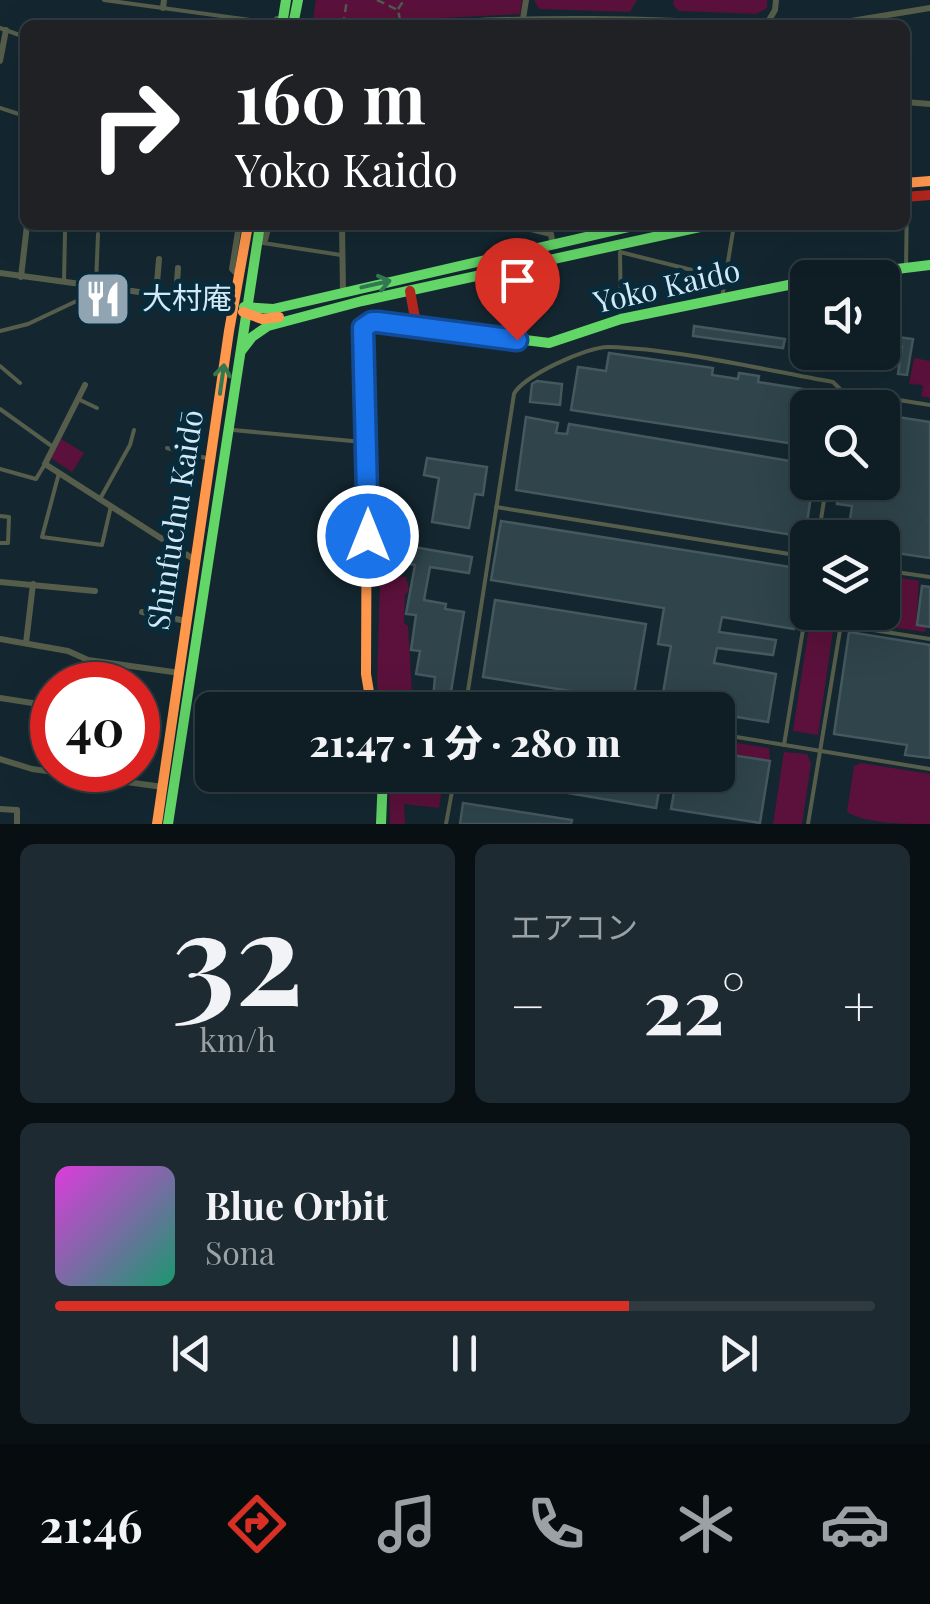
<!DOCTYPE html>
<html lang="ja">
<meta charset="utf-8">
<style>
:root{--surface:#0f1d24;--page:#1d2a31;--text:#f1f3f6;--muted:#9ba2a6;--line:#2f3b41;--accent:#d93025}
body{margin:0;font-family:"Playfair Display","Noto Sans JP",serif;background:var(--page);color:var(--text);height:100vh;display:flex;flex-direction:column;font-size:38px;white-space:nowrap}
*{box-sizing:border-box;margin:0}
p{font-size:32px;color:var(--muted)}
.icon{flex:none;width:55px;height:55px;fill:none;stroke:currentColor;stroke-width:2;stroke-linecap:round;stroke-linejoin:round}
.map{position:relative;height:824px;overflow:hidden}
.sheet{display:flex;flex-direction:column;gap:20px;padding:20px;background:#081014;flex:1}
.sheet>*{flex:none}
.banner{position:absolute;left:20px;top:20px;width:890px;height:210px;border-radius:15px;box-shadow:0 10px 40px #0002,0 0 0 2px var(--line);background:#202124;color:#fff;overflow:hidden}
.tools{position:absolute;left:790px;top:260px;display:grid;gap:20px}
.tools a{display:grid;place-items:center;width:110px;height:110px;border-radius:15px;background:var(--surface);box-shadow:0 10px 40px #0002,0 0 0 2px var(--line);font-size:50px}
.speed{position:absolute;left:30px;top:662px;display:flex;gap:20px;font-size:50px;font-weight:700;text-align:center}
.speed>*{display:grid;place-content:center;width:130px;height:130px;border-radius:50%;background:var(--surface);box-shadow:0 10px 40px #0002,0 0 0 2px var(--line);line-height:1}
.speed .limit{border:15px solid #d22;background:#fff;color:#111}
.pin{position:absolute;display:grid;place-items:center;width:85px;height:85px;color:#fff;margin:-102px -42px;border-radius:50% 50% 50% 0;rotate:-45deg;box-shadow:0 0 10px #0007}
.pin .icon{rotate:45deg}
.me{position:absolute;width:110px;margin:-55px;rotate:0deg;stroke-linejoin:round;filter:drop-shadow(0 0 8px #0008)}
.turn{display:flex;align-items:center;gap:35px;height:210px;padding:0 50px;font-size:45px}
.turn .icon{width:130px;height:130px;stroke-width:2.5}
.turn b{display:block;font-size:70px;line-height:85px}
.big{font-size:75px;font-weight:800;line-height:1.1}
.sheet .card{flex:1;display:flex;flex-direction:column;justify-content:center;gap:15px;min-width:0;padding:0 35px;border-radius:15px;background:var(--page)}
.sheet .dial{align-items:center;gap:0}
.dial b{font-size:130px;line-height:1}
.song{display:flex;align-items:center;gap:30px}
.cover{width:120px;height:120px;border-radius:15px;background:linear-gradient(135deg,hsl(300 70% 55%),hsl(160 70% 35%))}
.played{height:10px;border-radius:5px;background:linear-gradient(90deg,var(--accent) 70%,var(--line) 70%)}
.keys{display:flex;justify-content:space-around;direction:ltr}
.heat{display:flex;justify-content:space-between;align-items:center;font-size:55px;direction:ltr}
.sheet .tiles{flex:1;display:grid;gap:20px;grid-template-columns:1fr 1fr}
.card:last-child{grid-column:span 2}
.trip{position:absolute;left:195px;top:692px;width:540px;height:100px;border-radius:15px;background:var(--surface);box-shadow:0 10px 40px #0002,0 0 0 2px var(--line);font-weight:800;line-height:100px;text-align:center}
.dock{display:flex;height:160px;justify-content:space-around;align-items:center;background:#060c0e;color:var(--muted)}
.dock .icon{width:70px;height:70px}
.dock .current{color:var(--accent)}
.dock b{font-size:45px;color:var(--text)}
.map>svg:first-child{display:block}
.green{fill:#5b113b}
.building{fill:#2f444b;stroke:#44585e;stroke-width:2.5}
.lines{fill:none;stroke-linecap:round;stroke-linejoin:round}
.path{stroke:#525a50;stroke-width:2.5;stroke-dasharray:8 5;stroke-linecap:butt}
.lane{stroke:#565e4b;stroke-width:4}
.street{stroke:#565e4b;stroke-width:6}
.fast{stroke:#63d668;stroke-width:10}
.slow{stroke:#ff974d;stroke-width:10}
.jam{stroke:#b3261e;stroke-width:10}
.oneway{stroke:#317850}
.route-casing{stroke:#114b97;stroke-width:25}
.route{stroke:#1a73e8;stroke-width:18}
.labels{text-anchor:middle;stroke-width:10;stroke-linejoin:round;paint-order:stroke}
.street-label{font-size:30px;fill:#d2e9f7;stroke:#082b3c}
.poi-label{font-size:30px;fill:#d2e9f7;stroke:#082b3c;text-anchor:start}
</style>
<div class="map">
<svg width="930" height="824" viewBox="0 0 930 824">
<rect width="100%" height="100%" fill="#142730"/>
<!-- green -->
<g class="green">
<path d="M316,0H522L520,14L348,23L313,20Z"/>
<path d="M534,0H637L630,12L539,9Z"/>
<path d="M674,0H767V8L756,14L679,11L673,5Z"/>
<path d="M914,358L930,361V398L921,396L923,385L909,384Z"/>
<path d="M61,439L84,453L72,472L51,458Z"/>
<path d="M883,575L919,581L916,625L926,627L925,632L849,621L850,613L882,612Z"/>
<path d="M394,576L406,577L409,590L405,595L404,623L408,626L413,710H381L377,683L380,581Z"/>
<path d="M809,627L833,630L818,735L793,731Z"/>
<path d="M718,740L769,748L770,761L718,753Z"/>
<path d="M784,752L807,754L811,763L802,824H773Z"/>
<path d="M861,763L930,774V824C905,824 866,824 847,812L854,766Z"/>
<path d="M389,775H444L439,808L404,804L405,824H390Z"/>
</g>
<!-- building -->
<g class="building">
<path d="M694,326L785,339L783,348L693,336Z"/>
<path d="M882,335L913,339L907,375L898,374L902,346L882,343Z"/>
<path d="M609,353L713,368L712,375L738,379L739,373L759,376L758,382L828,393L826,408H808V446L571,410L578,367L606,371Z"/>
<path d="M537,381L562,384L560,405L530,402L532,384Z"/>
<path d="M885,415L930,422V558L882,551V538H865L866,528L849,526L852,506L837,504L840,482H882Z"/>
<path d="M526,417L558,423L556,433L567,434L569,424L808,464V482H813L805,537L516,490Z"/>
<path d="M427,458L487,467L483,495L475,494L469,528L432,522L439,478L424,475Z"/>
<path d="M501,521L803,569L794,629L722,617L719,632L776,640L773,655L717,648L714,663L776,674L768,722L718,714V710L661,705L671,646L658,644L664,608L491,580Z"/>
<path d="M402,545L472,557L469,573L430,567L424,600L446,604L445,609L464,612L448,710L432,709L435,677L416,674L420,651L411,650L416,615L406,614L415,565L399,562Z"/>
<path d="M922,586L930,587V627L917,625Z"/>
<path d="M495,600L646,624L633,701L483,677Z"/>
<path d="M849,632L930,645V758L905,755L907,745L834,734Z"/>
<path d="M718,753L770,761L760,823L671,809L677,775H718Z"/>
<path d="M486,775H662L656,808L486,779Z"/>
<path d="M463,803L572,820L571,824H460Z"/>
</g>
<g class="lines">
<!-- path -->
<g class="path">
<path d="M377,0L398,10L401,25"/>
<path d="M398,9L404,0"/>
<path d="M343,25L347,0"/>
</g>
<!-- lane -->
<g class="lane">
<path d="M104,0L273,23"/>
<path d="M0,28L25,37"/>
<path d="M0,108L25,116"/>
<path d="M905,135L907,183"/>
<path d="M263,243L341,255"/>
<path d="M620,252L724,278"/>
<path d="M620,254L621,315"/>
<path d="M906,267L907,201"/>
<path d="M64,282L65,232"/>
<path d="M96,284L98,234"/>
<path d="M722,298L734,225"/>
<path d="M0,331L28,324L102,289"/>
<path d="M0,366L20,383"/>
<path d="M78,399L97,408"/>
<path d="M840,408L842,391"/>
<path d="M0,409L53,447"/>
<path d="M233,430L363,442"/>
<path d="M167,448L206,458"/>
<path d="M0,469L36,479L45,464"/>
<path d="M59,473L42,537L102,545L111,506"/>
<path d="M100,499L130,445L134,430"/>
<path d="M496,507L808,557"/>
<path d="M0,516L9,517L8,543H0"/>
<path d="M818,538L827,482"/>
<path d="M853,538L854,532"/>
<path d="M882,570L930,577"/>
<path d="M804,619L930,639"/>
<path d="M468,692L576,710"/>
<path d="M465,710L514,394C523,376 588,346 609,347C678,349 764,370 833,382L842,391L930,405"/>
<path d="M718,734L930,769"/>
<path d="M784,745L808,599"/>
<path d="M446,824L455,775"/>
<path d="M808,824L843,612"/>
</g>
<!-- street -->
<g class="street">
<path d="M163,8L164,0"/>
<path d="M523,19L526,0"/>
<path d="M272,25L277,19L311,25"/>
<path d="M420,25C535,15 651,19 766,25"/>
<path d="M766,25L775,10L776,0"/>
<path d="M827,25L930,8"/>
<path d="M0,61L6,30"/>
<path d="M905,102L930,104"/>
<path d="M342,225L343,292"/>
<path d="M515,225L551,234L553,246"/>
<path d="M258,244L265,240L269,225"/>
<path d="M0,273L234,305"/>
<path d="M238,275L232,269L239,225"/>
<path d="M21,277L27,225"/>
<path d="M156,295L159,259"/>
<path d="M176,298L178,268"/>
<path d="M85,385L45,464L195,560"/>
<path d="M0,582L95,591"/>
<path d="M142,612L186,621"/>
<path d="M0,639L68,651L88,660L180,673"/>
<path d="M26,643L33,584"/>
<path d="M0,698L45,705L41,736L52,738"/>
<path d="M0,759L32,769L163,787"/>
<path d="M0,809L17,810V824"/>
</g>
<!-- fast -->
<g class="fast">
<path d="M282,25L286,0"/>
<path d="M293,25L298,0"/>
<path d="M823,278L930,265"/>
<path d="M244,307L273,309L638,225"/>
<path d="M477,334L549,343L621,319L808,281"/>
<path d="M242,350L252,337L268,326L362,301L709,225"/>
<path d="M168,824L260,225"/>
<path d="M381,824L383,775"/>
</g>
<!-- slow -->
<g class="slow">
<path d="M905,183L930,181"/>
<path d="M243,312L262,319L279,317"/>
<path d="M372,710L366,674L367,442L362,332L365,325L378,322L477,334"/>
<path d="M157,824L229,331L248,225"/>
</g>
<!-- jam -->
<g class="jam">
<path d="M905,197L930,195"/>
<path d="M410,291L417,329"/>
</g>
</g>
<!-- one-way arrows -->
<defs><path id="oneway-shaft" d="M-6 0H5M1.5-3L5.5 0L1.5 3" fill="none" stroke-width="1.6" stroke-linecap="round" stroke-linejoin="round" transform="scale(2.5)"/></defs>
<g class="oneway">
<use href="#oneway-shaft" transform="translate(376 284) rotate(-13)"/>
<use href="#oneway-shaft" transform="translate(222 379) rotate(-82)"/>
</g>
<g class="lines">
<!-- route casing -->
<g class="route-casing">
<path id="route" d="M368,536L363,328L372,322H378L517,340"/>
</g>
<!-- route -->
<use href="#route" class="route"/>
</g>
<!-- icons -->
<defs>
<g id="restaurant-square" transform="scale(2.875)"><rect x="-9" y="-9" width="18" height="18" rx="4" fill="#90a5b1" stroke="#082b3c"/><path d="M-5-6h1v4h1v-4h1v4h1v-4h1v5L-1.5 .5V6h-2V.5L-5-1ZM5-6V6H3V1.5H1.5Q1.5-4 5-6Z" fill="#fff"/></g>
</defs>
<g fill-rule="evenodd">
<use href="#restaurant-square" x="103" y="299"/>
</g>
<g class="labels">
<!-- street labels -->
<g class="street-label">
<text transform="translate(667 287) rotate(-13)" y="10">Yoko Kaido</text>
<text transform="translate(176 520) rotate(-81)" y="10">Shinfuchu Kaidō</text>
</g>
<!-- poi labels -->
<g class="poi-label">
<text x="142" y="309">大村庵</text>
</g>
</g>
</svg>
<div class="tools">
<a><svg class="icon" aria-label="sound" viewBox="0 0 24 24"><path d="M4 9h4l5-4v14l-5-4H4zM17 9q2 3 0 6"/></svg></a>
<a><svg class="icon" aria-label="search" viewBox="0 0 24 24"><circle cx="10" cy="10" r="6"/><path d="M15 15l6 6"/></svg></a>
<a><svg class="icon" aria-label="layers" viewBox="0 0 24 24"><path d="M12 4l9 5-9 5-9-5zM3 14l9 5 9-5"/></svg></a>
</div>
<div class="speed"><div class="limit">40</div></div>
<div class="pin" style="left:517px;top:340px;background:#d93025"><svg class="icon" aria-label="arrive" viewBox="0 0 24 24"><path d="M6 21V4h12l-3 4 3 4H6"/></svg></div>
<svg class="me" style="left:368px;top:536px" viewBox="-20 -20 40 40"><circle r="17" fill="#1a73e8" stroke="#fff" stroke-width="3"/><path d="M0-11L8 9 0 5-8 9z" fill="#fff"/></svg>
<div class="trip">21:47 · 1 分 · 280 m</div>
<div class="banner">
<div class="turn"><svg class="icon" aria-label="right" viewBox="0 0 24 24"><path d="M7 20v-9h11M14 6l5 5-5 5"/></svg><div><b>160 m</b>Yoko Kaido</div></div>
</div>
</div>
<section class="sheet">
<div class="tiles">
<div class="card dial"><b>32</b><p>km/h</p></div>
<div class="card"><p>エアコン</p>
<div class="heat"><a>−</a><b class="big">22°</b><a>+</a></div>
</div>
<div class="card">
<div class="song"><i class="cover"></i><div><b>Blue Orbit</b><p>Sona</p></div></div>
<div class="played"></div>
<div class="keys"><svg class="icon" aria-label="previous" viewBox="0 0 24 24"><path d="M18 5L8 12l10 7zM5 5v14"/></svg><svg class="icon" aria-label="pause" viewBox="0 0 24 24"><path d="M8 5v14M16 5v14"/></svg><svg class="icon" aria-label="next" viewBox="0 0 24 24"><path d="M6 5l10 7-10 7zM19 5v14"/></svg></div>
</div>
</div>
</section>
<nav class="dock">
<b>21:46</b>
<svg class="icon current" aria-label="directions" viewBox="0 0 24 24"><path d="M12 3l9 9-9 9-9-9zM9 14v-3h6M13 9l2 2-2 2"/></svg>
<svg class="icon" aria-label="music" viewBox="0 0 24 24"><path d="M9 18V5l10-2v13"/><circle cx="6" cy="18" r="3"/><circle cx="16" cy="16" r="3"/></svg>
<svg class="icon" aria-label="phone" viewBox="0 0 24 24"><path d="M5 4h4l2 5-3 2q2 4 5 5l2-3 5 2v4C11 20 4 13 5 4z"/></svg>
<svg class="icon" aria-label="climate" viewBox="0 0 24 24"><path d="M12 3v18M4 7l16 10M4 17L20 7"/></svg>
<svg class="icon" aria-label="car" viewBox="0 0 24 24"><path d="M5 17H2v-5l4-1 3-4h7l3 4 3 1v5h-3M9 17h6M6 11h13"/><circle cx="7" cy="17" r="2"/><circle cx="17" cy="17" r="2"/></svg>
</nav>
